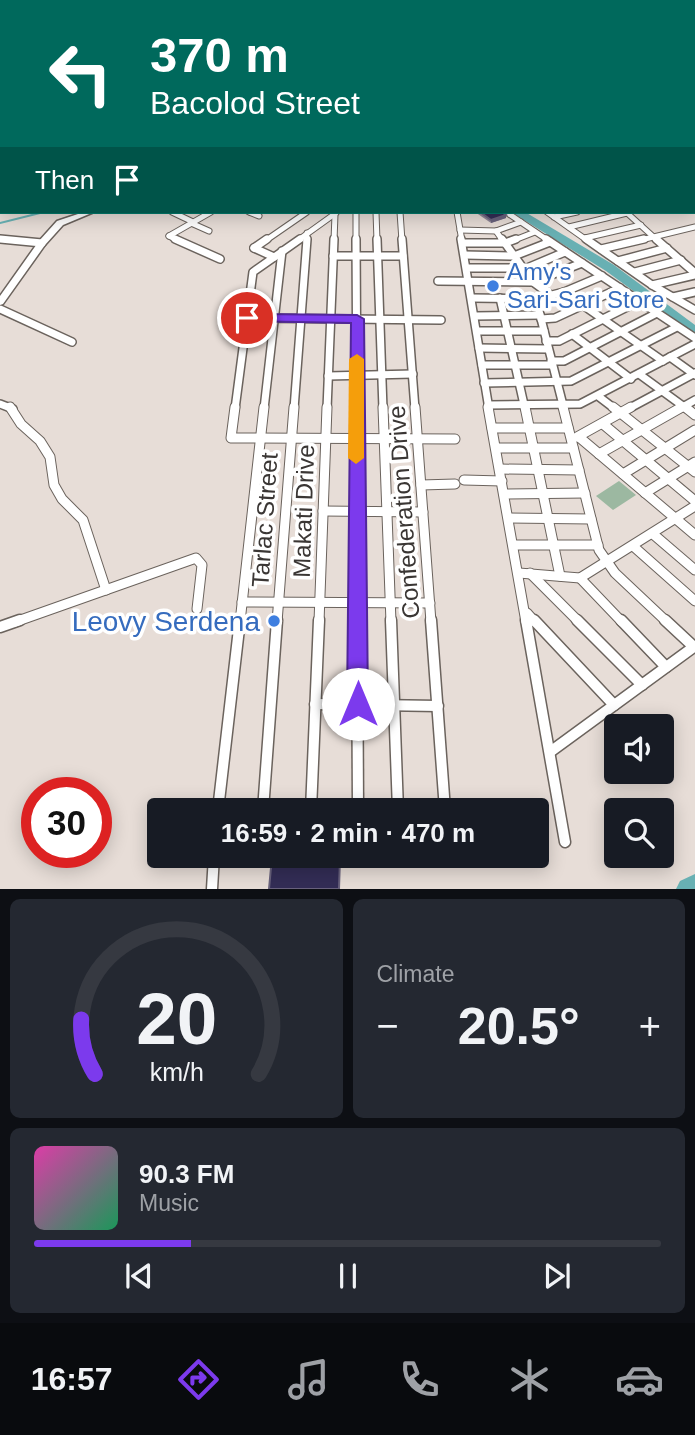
<!DOCTYPE html>
<meta charset="utf-8">
<style>
:root{--surface:#171b24;--page:#242831;--text:#f1f3f6;--muted:#9ea1a6;--line:#363941;--accent:#7c3aed}
body{margin:0;font-family:Helvetica,sans-serif;background:var(--page);color:var(--text);height:100vh;display:flex;flex-direction:column;font-size:26px;white-space:nowrap}
*{box-sizing:border-box;margin:0}
p{font-size:23px;color:var(--muted)}
.icon{flex:none;width:38px;height:38px;fill:none;stroke:currentColor;stroke-width:2;stroke-linecap:round;stroke-linejoin:round}
.map{position:relative;height:889px;overflow:hidden}
.panel{display:flex;flex-direction:column;gap:10px;padding:10px;background:#0d0f14;flex:1}
.panel>*{flex:none}
.hud{position:absolute;left:0px;top:0px;width:696px;height:214px;box-shadow:0 4px 18px #0003;background:#00695c;color:#fff;overflow:hidden}
.tools{position:absolute;left:604px;top:714px;display:grid;gap:14px}
.tools a{display:grid;place-items:center;width:70px;height:70px;border-radius:7px;background:var(--surface);box-shadow:0 4px 18px #0003;font-size:35px}
.speed{position:absolute;left:21px;top:777px;display:flex;gap:14px;font-size:35px;font-weight:700;text-align:center}
.speed>*{display:grid;place-content:center;width:91px;height:91px;border-radius:50%;background:var(--surface);box-shadow:0 4px 18px #0003;line-height:1}
.speed .limit{border:10px solid #d22;background:#fff;color:#111}
.pin{position:absolute;display:grid;place-items:center;width:60px;height:60px;color:#fff;margin:-30px;border:4px solid #fff;border-radius:50%;box-shadow:0 2px 7px #0007}
.me{position:absolute;width:77px;margin:-38px;rotate:0deg;stroke-linejoin:round;filter:drop-shadow(0 0 5px #0008)}
.turn{display:flex;align-items:center;gap:24px;height:147px;padding:0 35px;font-size:32px}
.turn .icon{width:91px;height:91px;stroke-width:2.5}
.turn b{display:block;font-size:49px;line-height:60px}
.then{display:flex;align-items:center;height:66px;padding:0 35px;background:#0003;gap:14px;font-size:26px}
.big{font-size:52px;font-weight:800;line-height:1.1}
.panel .tile{flex:1;display:flex;flex-direction:column;justify-content:center;gap:10px;min-width:0;padding:0 24px;border-radius:10px;background:var(--page)}
.panel .dial{align-items:center;gap:0}
.dial svg{height:182px;overflow:visible;fill:none;stroke:var(--line);stroke-width:7;stroke-linecap:round;text-anchor:middle}
.dial text{fill:var(--text);stroke:none}
.song{display:flex;align-items:center;gap:21px}
.cover{width:84px;height:84px;border-radius:10px;background:linear-gradient(135deg,hsl(320 70% 55%),hsl(150 70% 35%))}
.played{height:7px;border-radius:4px;background:linear-gradient(90deg,var(--accent) 25%,var(--line) 25%)}
.keys{display:flex;justify-content:space-around;direction:ltr}
.heat{display:flex;justify-content:space-between;align-items:center;font-size:38px;direction:ltr}
.panel .tiles{flex:1;display:grid;gap:10px;grid-template-columns:1fr 1fr}
.tile:last-child{grid-column:span 2}
.trip{position:absolute;left:147px;top:798px;width:402px;height:70px;border-radius:7px;background:var(--surface);box-shadow:0 4px 18px #0003;font-weight:800;line-height:70px;text-align:center}
.tab-bar{display:flex;height:112px;justify-content:space-around;align-items:center;background:#090b0e;color:var(--muted)}
.tab-bar .icon{width:49px;height:49px}
.tab-bar .selected{color:var(--accent)}
.tab-bar b{font-size:32px;color:var(--text)}
.map>svg:first-child{display:block}
.green{fill:#9cb8a1}
.lines{fill:none;stroke-linecap:round;stroke-linejoin:round}
.stream{stroke:#68b0b3;stroke-width:2}
.river{fill:#68b0b3;fill-rule:evenodd}
.street-far4-casing{stroke:#6b635d;stroke-width:6}
.street-far3-casing{stroke:#6b635d;stroke-width:7}
.street-far2-casing{stroke:#6b635d;stroke-width:10}
.street-far1-casing{stroke:#6b635d;stroke-width:11}
.street-casing{stroke:#6b635d;stroke-width:13}
.secondary-casing{stroke:#6b635d;stroke-width:3}
.street-far4{stroke:#fff;stroke-width:4.5}
.street-far3{stroke:#fff;stroke-width:5}
.street-far2{stroke:#fff;stroke-width:7}
.street-far1{stroke:#fff;stroke-width:9}
.street{stroke:#fff;stroke-width:10}
.secondary{fill:#fff;fill-rule:evenodd}
.wall{fill:#8d8596}
.shaded-wall{fill:#69627d}
.building{fill:#332d56;stroke:#69627d;stroke-width:2}
.route{fill:#7c3aed;stroke:#51269a;stroke-width:2}
.slow{fill:#f59e0b}
.shop-dot{fill:#3f7fe0;stroke:#fff;stroke-width:2.5}
.labels{text-anchor:middle;stroke-width:7;stroke-linejoin:round;paint-order:stroke}
.shop-label{font-size:24px;fill:#366cbe;stroke:#fff;text-anchor:start}
.street-label{font-size:24px;fill:#3a3634;stroke:#fff}
.near-shop-label{font-size:28px;fill:#366cbe;stroke:#fff;text-anchor:end}
</style>
<div class="map">
<svg width="695" height="889" viewBox="0 0 695 889">
<rect width="100%" height="100%" fill="#e7ddd7"/>
<!-- green -->
<path class="green" d="M619,481L636,495L613,510L596,496Z"/>
<g class="lines">
<!-- stream -->
<path class="stream" d="M0,223L44,212"/>
<!-- river -->
<g class="river">
<path d="M232,0L247,2H229Z"/>
<path d="M266,0H280L263,2Z"/>
<path d="M0,42H2L0,48Z"/>
<path d="M511,212H525L614,265L695,325V336L606,271Z"/>
<path d="M695,874V889H676L680,881Z"/>
</g>
<!-- street-far4 casing -->
<g class="street-far4-casing">
<g id="street-far4">
<path d="M386,0L388,2"/>
<path d="M403,0L405,2"/>
<path d="M440,0L442,2"/>
<path d="M486,0L490,2"/>
<path d="M590,0L595,2"/>
<path d="M635,0L640,2"/>
<path d="M673,0L678,2"/>
<path d="M689,0L693,2"/>
<path d="M9,2L14,0"/>
<path d="M34,2L39,0"/>
<path d="M59,2L64,0"/>
<path d="M185,2L213,0"/>
<path d="M497,2L502,0"/>
<path d="M575,2L580,0"/>
<path d="M652,2L656,0"/>
<path d="M0,100L2,102"/>
</g>
</g>
<!-- street-far3 casing -->
<g class="street-far3-casing">
<g id="street-far3">
<path d="M0,152L2,154"/>
<path d="M0,207L2,209"/>
<path d="M172,212L193,222"/>
<path d="M249,212L259,216"/>
<path d="M356,212V241"/>
<path d="M376,212L377,241"/>
<path d="M400,212L402,241"/>
<path d="M457,212L462,241"/>
<path d="M506,212L549,241"/>
<path d="M547,212L588,241"/>
<path d="M626,212L658,241"/>
<path d="M554,217L577,212"/>
<path d="M191,223L209,231"/>
<path d="M569,227L627,213"/>
<path d="M460,230L496,231L521,222"/>
<path d="M496,231L503,241"/>
<path d="M169,236L179,241"/>
<path d="M169,236L211,212"/>
<path d="M585,238L641,225"/>
<path d="M0,239L17,241"/>
<path d="M265,241L307,212"/>
<path d="M297,241L336,213"/>
<path d="M306,241L307,233"/>
<path d="M334,241L335,214"/>
<path d="M512,241L535,232"/>
<path d="M637,241L695,227"/>
</g>
</g>
<!-- street-far2 casing -->
<g class="street-far2-casing">
<g id="street-far2">
<path d="M0,239L42,243"/>
<path d="M175,239L220,259"/>
<path d="M356,239L357,409"/>
<path d="M377,239L383,409"/>
<path d="M402,239L415,409"/>
<path d="M461,239L489,409"/>
<path d="M502,239L533,282L552,296"/>
<path d="M546,239L695,338"/>
<path d="M586,239L652,285L695,310"/>
<path d="M656,239L695,273"/>
<path d="M463,243H505L516,239"/>
<path d="M254,248L267,239"/>
<path d="M254,248L274,257"/>
<path d="M601,249L644,239"/>
<path d="M465,255L514,256L550,242"/>
<path d="M333,256H403"/>
<path d="M618,261L667,248"/>
<path d="M467,268H527L565,252"/>
<path d="M635,272L681,260"/>
<path d="M438,281L533,282L582,263"/>
<path d="M652,285L695,275"/>
<path d="M564,292L663,361"/>
<path d="M673,297L695,292"/>
<path d="M472,298L536,299"/>
<path d="M500,298L525,409"/>
<path d="M0,309L72,342"/>
<path d="M475,316L540,315"/>
<path d="M247,318L441,320"/>
<path d="M541,319L555,318L620,288"/>
<path d="M477,331H544"/>
<path d="M572,334L631,379"/>
<path d="M546,341H559L639,301"/>
<path d="M479,348L548,349"/>
<path d="M670,357L695,375"/>
<path d="M551,361H564L657,313"/>
<path d="M482,365H552"/>
<path d="M639,374L687,409"/>
<path d="M328,376L413,374"/>
<path d="M484,383L571,381L677,327"/>
<path d="M598,396L615,409"/>
<path d="M0,404L13,409"/>
<path d="M488,405L580,404L695,344"/>
<path d="M235,409L253,272L300,239"/>
<path d="M264,409L282,251"/>
<path d="M294,409L307,239"/>
<path d="M327,409L334,239"/>
<path d="M564,409L536,299L564,292L602,276"/>
<path d="M628,409L695,373"/>
<path d="M679,409L695,400"/>
</g>
</g>
<!-- street-far1 casing -->
<g class="street-far1-casing">
<g id="street-far1">
<path d="M10,407L21,424L40,441L50,457L54,485L62,499L83,520L106,590"/>
<path d="M235,407L231,438L455,439"/>
<path d="M357,407V622"/>
<path d="M383,407L391,622"/>
<path d="M415,407L431,622"/>
<path d="M488,407L526,622"/>
<path d="M525,407L560,576"/>
<path d="M563,407L599,550L615,573L667,622"/>
<path d="M613,407L695,472"/>
<path d="M685,407L695,415"/>
<path d="M603,424L695,501"/>
<path d="M492,428H568"/>
<path d="M577,437L631,407"/>
<path d="M579,437L695,535"/>
<path d="M496,448H573"/>
<path d="M599,454L682,407"/>
<path d="M500,469L579,470"/>
<path d="M623,474L695,430"/>
<path d="M464,480L502,481"/>
<path d="M421,485L455,484"/>
<path d="M645,493L695,462"/>
<path d="M505,494L585,493"/>
<path d="M323,511L423,512"/>
<path d="M509,518L591,519"/>
<path d="M653,534L695,570"/>
<path d="M514,545H598"/>
<path d="M633,546L695,601"/>
<path d="M519,573L580,578L695,506"/>
<path d="M530,573L579,622"/>
<path d="M580,578L622,622"/>
<path d="M242,602L430,603"/>
<path d="M527,613L535,622"/>
<path d="M15,622L196,558L202,565L197,609"/>
<path d="M240,622L264,407"/>
<path d="M277,622L294,407"/>
<path d="M319,622L327,407"/>
</g>
</g>
<!-- street casing -->
<g class="street-casing">
<g id="street">
<path d="M357,620L358,810"/>
<path d="M391,620L398,810"/>
<path d="M431,620L445,810"/>
<path d="M526,620L565,842"/>
<path d="M534,620L614,705"/>
<path d="M577,620L642,685"/>
<path d="M621,620L666,667"/>
<path d="M665,620L694,647"/>
<path d="M0,627L20,620"/>
<path d="M315,704L438,706"/>
<path d="M550,752L695,646"/>
<path d="M218,810L240,620"/>
<path d="M263,810L277,620"/>
<path d="M311,810L319,620"/>
<path d="M212,889L214,856"/>
</g>
</g>
<!-- secondary casing -->
<g class="secondary-casing">
<g id="secondary">
<path d="M542,0H549L539,2Z"/>
<path d="M84,212H94L63,225L45,245L3,304L0,305V296L39,241L57,221Z"/>
</g>
</g>
<!-- street-far4 -->
<use href="#street-far4" class="street-far4"/>
<!-- street-far3 -->
<use href="#street-far3" class="street-far3"/>
<!-- street-far2 -->
<use href="#street-far2" class="street-far2"/>
<!-- street-far1 -->
<use href="#street-far1" class="street-far1"/>
<!-- street -->
<use href="#street" class="street"/>
<!-- secondary -->
<use href="#secondary" class="secondary"/>
</g>
<!-- wall -->
<path class="wall" d="M475,212H502L506,215V218L491,223Z"/>
<!-- shaded-wall -->
<path class="shaded-wall" d="M506,215V218L491,223V220Z"/>
<!-- building -->
<g class="building">
<path d="M480,212H502L506,215L491,220Z"/>
<path d="M272,857L340,858L339,889H269Z"/>
</g>
<!-- route -->
<path class="route" d="M247,314L357,315L364,319L368,704L365,711L358,714L351,711L347,704L351,323L242,321V315Z"/>
<!-- slow -->
<path class="slow" d="M357,354L364,359V458L356,464L348,458L349,359Z"/>
<!-- markers -->
<g class="shop-dot">
<circle cx="493" cy="286" r="7"/>
<circle cx="274" cy="621" r="7"/>
</g>
<g class="labels">
<!-- shop labels -->
<g class="shop-label">
<text x="507" y="280">Amy's<tspan x="507" dy="28">Sari-Sari Store</tspan></text>
</g>
<!-- street labels -->
<g class="street-label">
<text transform="translate(304 511) rotate(-88)" y="8">Makati Drive</text>
<text transform="translate(404 512) rotate(-94)" y="8">Confederation Drive</text>
<text transform="translate(265 520) rotate(-86)" y="8">Tarlac Street</text>
</g>
<!-- near-shop labels -->
<g class="near-shop-label">
<text x="260" y="631">Leovy Serdena</text>
</g>
</g>
</svg>
<div class="tools">
<a><svg class="icon" aria-label="sound" viewBox="0 0 24 24"><path d="M4 9h4l5-4v14l-5-4H4zM17 9q2 3 0 6"/></svg></a>
<a><svg class="icon" aria-label="search" viewBox="0 0 24 24"><circle cx="10" cy="10" r="6"/><path d="M15 15l6 6"/></svg></a>
</div>
<div class="speed"><div class="limit">30</div></div>
<div class="pin" style="left:247px;top:318px;background:#d93025"><svg class="icon" aria-label="arrive" viewBox="0 0 24 24"><path d="M6 21V4h12l-3 4 3 4H6"/></svg></div>
<svg class="me" style="left:358px;top:704px" viewBox="-20 -20 40 40"><circle r="19" fill="#fff"/><path d="M0-13L10 11 0 6-10 11z" fill="#7c3aed"/></svg>
<div class="trip">16:59 · 2 min · 470 m</div>
<div class="hud">
<div class="turn"><svg class="icon" aria-label="left" viewBox="0 0 24 24"><path d="M17 20v-9H6M10 6l-5 5 5 5"/></svg><div><b>370 m</b>Bacolod Street</div></div>
<div class="then">Then<svg class="icon" aria-label="arrive" viewBox="0 0 24 24"><path d="M6 21V4h12l-3 4 3 4H6"/></svg></div>
</div>
</div>
<section class="panel">
<div class="tiles">
<div class="tile dial"><svg viewBox="0 0 100 80">
<path d="M14 69A42 42 0 1 1 86 69"/>
<path d="M14 69A42 42 0 0 1 8 45" stroke="#7c3aed"/>
<text x="50" y="56" font-size="32" font-weight="700">20</text>
<text x="50" y="72" font-size="11">km/h</text>
</svg></div>
<div class="tile"><p>Climate</p>
<div class="heat"><a>−</a><b class="big">20.5°</b><a>+</a></div>
</div>
<div class="tile">
<div class="song"><i class="cover"></i><div><b>90.3 FM</b><p>Music</p></div></div>
<div class="played"></div>
<div class="keys"><svg class="icon" aria-label="previous" viewBox="0 0 24 24"><path d="M18 5L8 12l10 7zM5 5v14"/></svg><svg class="icon" aria-label="pause" viewBox="0 0 24 24"><path d="M8 5v14M16 5v14"/></svg><svg class="icon" aria-label="next" viewBox="0 0 24 24"><path d="M6 5l10 7-10 7zM19 5v14"/></svg></div>
</div>
</div>
</section>
<nav class="tab-bar">
<b>16:57</b>
<svg class="icon selected" aria-label="directions" viewBox="0 0 24 24"><path d="M12 3l9 9-9 9-9-9zM9 14v-3h6M13 9l2 2-2 2"/></svg>
<svg class="icon" aria-label="music" viewBox="0 0 24 24"><path d="M9 18V5l10-2v13"/><circle cx="6" cy="18" r="3"/><circle cx="16" cy="16" r="3"/></svg>
<svg class="icon" aria-label="phone" viewBox="0 0 24 24"><path d="M5 4h4l2 5-3 2q2 4 5 5l2-3 5 2v4C11 20 4 13 5 4z"/></svg>
<svg class="icon" aria-label="climate" viewBox="0 0 24 24"><path d="M12 3v18M4 7l16 10M4 17L20 7"/></svg>
<svg class="icon" aria-label="car" viewBox="0 0 24 24"><path d="M5 17H2v-5l4-1 3-4h7l3 4 3 1v5h-3M9 17h6M6 11h13"/><circle cx="7" cy="17" r="2"/><circle cx="17" cy="17" r="2"/></svg>
</nav>
